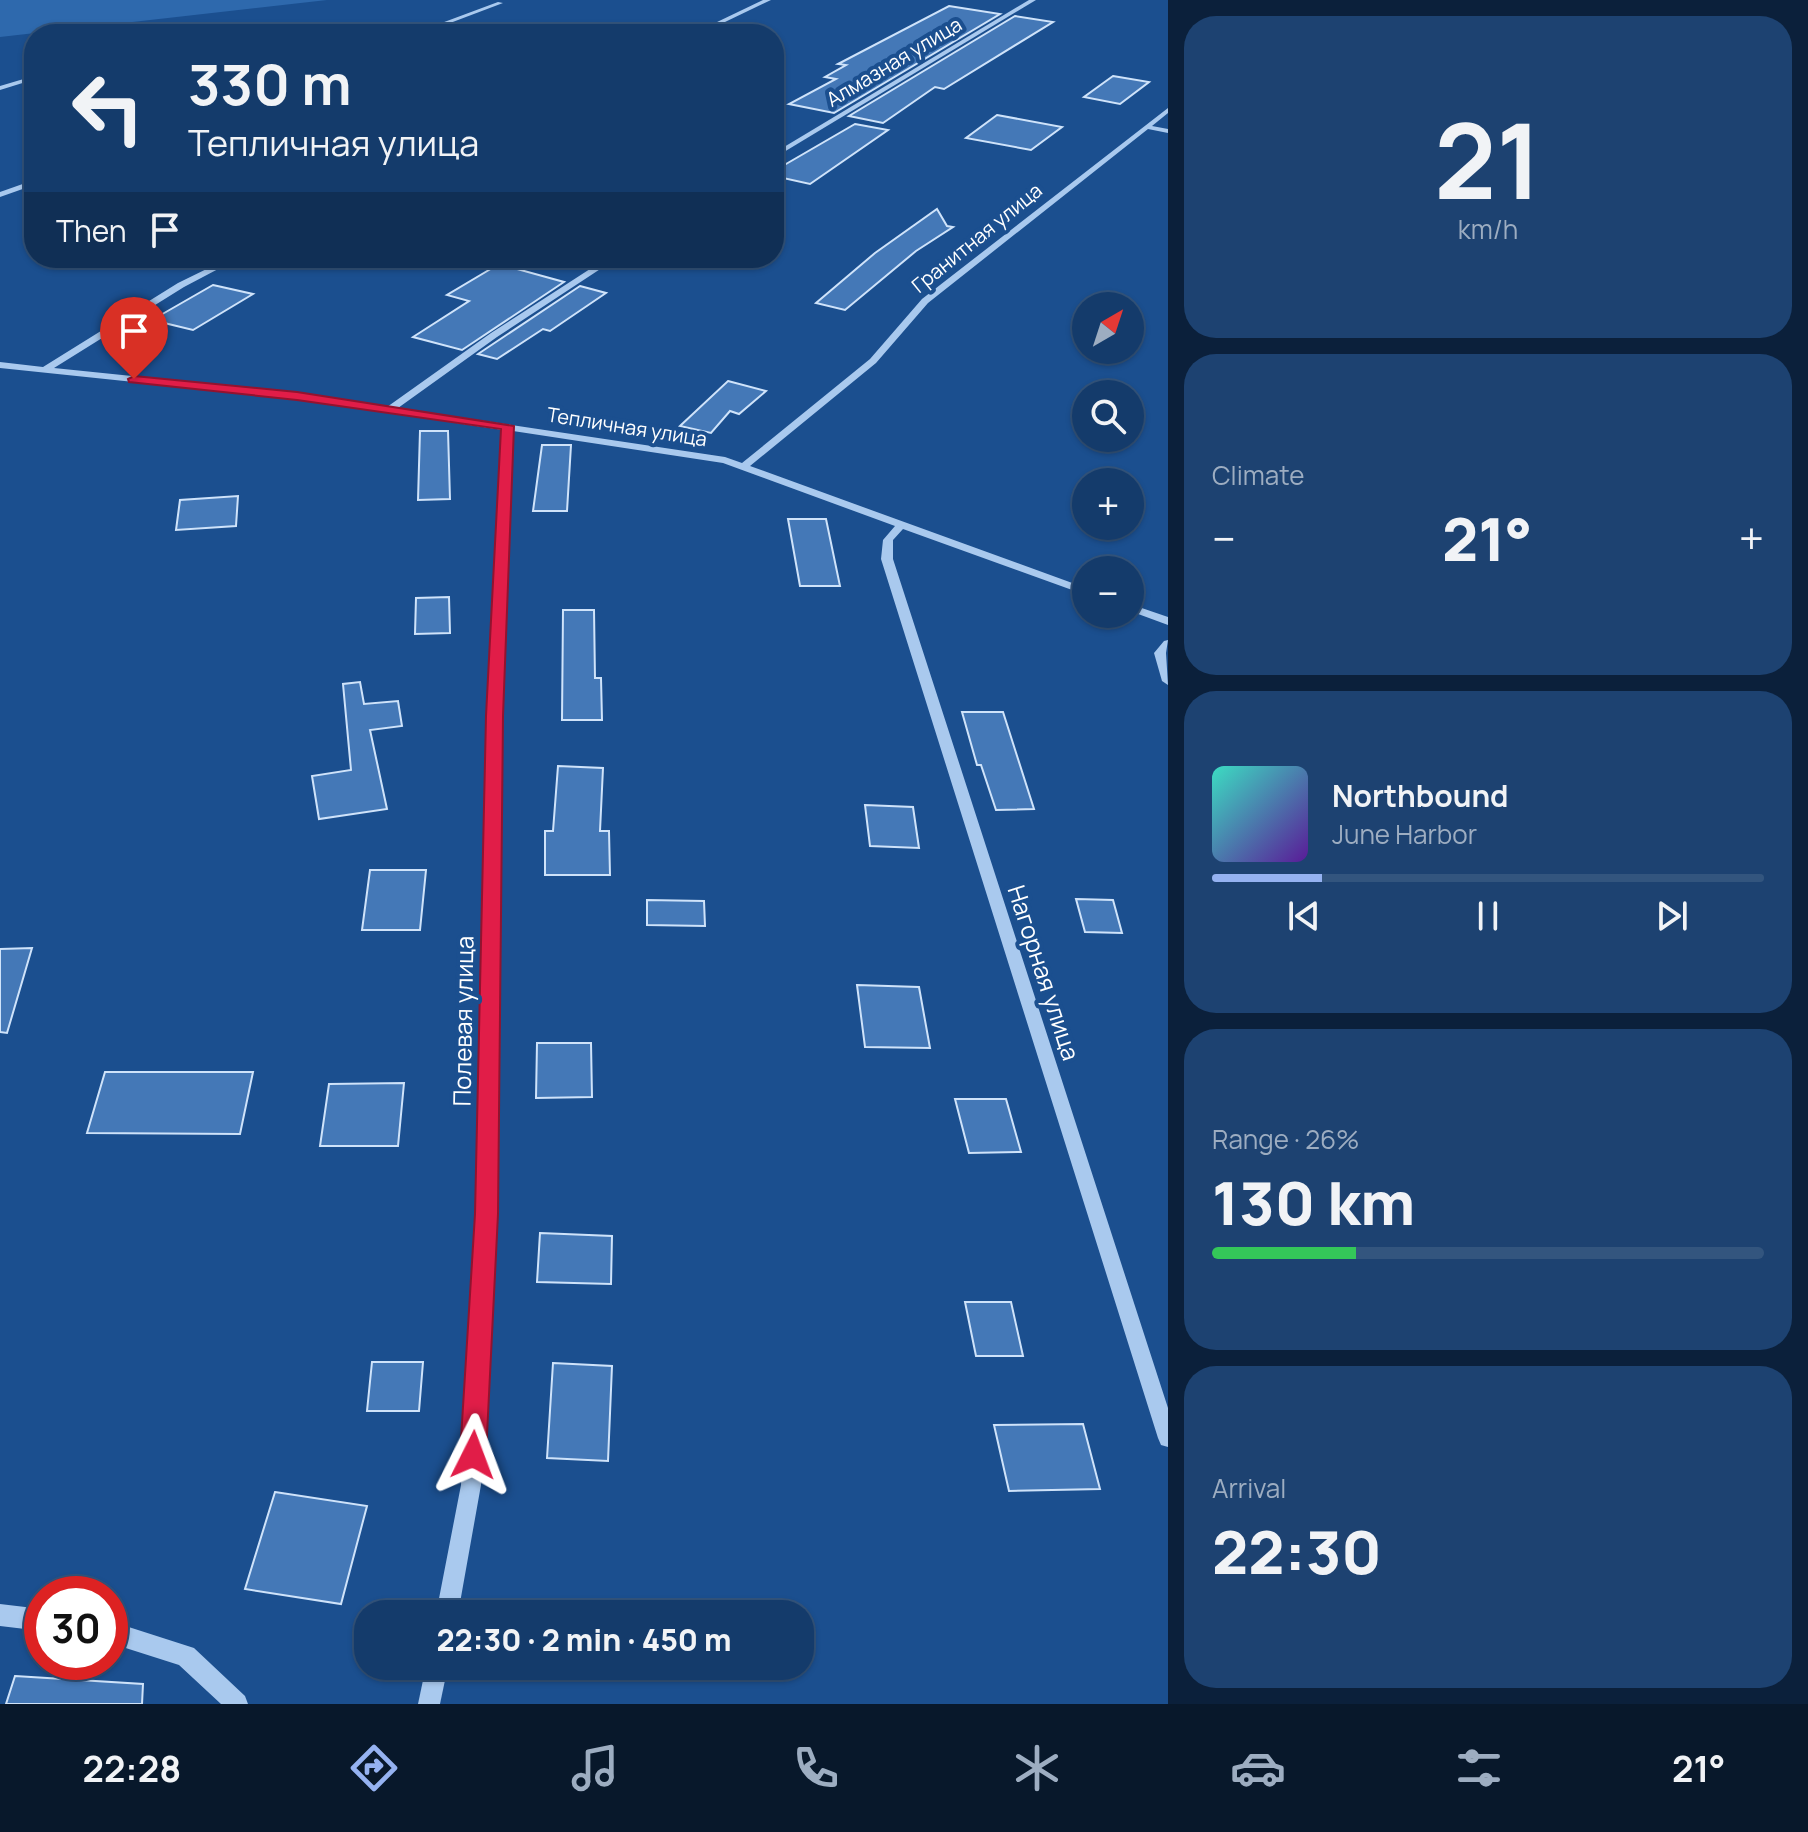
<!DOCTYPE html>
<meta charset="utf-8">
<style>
:root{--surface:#143b6b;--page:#1d4271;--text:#f1f3f6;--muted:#9dadc1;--line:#33557e;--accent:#95b2f1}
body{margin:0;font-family:Manrope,sans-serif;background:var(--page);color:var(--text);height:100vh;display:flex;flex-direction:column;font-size:30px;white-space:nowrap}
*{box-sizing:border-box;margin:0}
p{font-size:26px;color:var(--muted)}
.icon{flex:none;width:44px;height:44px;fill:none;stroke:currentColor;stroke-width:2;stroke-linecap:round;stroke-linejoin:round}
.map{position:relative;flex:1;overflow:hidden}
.panel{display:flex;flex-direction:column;gap:16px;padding:16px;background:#0b203b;width:640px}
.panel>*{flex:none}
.hud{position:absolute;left:24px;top:24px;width:760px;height:244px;border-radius:32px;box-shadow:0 2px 6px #0004,0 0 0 2px var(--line);background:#143b6b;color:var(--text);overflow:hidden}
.needle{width:52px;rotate:39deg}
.controls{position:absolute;left:1072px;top:292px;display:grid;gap:16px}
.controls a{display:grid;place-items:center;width:72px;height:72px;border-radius:50%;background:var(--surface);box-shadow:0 2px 6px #0004,0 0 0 2px var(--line);font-size:40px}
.speed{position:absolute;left:24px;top:1576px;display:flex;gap:16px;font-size:40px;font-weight:700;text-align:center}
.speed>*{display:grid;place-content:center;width:104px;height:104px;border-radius:50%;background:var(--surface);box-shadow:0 2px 6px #0004,0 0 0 2px var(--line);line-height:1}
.speed .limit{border:12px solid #d22;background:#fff;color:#111}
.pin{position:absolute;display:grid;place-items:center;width:68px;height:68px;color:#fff;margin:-82px -34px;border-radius:50% 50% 50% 0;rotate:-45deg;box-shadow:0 0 8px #0007}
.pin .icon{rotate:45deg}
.me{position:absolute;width:88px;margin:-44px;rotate:3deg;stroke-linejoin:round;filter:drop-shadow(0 0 6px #0008)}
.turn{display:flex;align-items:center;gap:28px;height:168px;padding:0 32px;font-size:36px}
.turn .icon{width:104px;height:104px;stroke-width:2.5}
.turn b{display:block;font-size:56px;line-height:68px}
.then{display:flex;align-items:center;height:76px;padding:0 32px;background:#0003;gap:16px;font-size:30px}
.big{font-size:60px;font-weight:800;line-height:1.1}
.panel .card{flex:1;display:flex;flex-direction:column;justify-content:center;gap:12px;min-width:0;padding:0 28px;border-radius:32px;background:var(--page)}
.panel .dial{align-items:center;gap:0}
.dial b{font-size:104px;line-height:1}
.song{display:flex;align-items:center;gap:24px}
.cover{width:96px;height:96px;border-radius:12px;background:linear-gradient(135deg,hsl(170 70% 55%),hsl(270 70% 35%))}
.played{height:8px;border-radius:4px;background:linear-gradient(90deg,var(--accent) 20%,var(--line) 20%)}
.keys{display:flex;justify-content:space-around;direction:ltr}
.heat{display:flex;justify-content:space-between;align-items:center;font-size:44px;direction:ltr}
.charge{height:12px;border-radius:6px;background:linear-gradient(90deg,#34c759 26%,var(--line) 0)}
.trip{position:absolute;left:354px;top:1600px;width:460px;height:80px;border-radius:32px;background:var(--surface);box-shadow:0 2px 6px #0004,0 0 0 2px var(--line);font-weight:800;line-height:80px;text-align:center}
.menu{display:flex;height:128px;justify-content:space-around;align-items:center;background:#08182b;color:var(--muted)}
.menu .icon{width:56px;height:56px}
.menu .on{color:var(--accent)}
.menu b{font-size:36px;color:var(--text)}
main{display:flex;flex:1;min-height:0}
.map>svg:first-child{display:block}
.green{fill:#2e69ad}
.building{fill:#4478b7;stroke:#cfe3fa;stroke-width:2}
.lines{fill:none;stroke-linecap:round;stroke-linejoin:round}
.minor{fill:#a9c9ee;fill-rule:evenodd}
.route{fill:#e11d48;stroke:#92132f;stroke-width:2}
.labels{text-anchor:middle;stroke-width:8;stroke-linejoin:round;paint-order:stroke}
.far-street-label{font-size:20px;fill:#fff;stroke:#1b4f8f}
.street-label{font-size:24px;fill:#fff;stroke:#1b4f8f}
</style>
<main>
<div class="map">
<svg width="1168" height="1704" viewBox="0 0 1168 1704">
<rect width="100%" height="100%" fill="#1b4f8f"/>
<!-- green -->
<path class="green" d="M0,0H327L0,37Z"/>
<!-- building -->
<g class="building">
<path d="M949,6L1000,14L834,113L789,104L836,79L825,77L846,65L838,64Z"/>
<path d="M1015,16L1053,22L944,89L935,87L883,123L849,116Z"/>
<path d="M1113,76L1149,82L1120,104L1084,97Z"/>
<path d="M997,115L1062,127L1031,150L966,138Z"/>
<path d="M855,124L888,130L810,184L774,176V171Z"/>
<path d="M937,209L947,226L953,227L916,251L845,310L816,303L875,253Z"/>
<path d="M499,264L564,282L462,350L413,337L469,301L447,295Z"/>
<path d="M213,285L253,294L193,330L152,320Z"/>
<path d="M580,286L606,293L550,331L543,329L497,359L478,354Z"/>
<path d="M728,381L766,391L739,414L730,411L711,433L680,426Z"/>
<path d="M420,431H448L450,499L418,500Z"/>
<path d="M542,445H571L567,511H533Z"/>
<path d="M238,496L236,526L176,530L180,500Z"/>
<path d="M788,519H826L840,586H800Z"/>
<path d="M449,597L450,633L415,634L416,598Z"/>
<path d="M563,610H594L595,678H601L602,720H562Z"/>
<path d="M360,682L364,704L398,701L402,726L370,730L387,809L319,819L312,776L351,770L343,684Z"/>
<path d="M962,712H1003L1034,809L996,810L981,765H977Z"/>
<path d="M558,766L603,768L600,831H609L610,875H545V831H553Z"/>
<path d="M865,805L913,807L919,848L870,846Z"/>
<path d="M370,870H426L420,930H362Z"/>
<path d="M1076,899L1113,900L1122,933L1085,932Z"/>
<path d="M647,900L704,901L705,926L647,925Z"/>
<path d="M32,948L7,1033L0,1032V949Z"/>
<path d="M857,985L919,987L930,1048L865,1047Z"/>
<path d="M537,1043H591L592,1097L536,1098Z"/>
<path d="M105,1072H253L240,1134L87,1133Z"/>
<path d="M404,1083L398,1146H320L329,1084Z"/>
<path d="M955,1099H1006L1021,1152L969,1153Z"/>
<path d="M540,1233L612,1236L611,1284L537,1282Z"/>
<path d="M965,1302H1011L1023,1356H976Z"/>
<path d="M372,1362H423L419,1411H367Z"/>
<path d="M553,1363L612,1366L608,1461L547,1458Z"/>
<path d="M1083,1424L1100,1489L1009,1491L994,1425Z"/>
<path d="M275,1492L367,1506L341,1604L245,1589Z"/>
<path d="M15,1676L143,1684L142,1704H6Z"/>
</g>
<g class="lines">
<!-- minor -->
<g class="minor">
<path d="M763,0H771L700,34H692Z"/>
<path d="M1029,0H1036L774,158V153Z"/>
<path d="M498,2L503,3L421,34H412Z"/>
<path d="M27,78L29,81L0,90V86Z"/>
<path d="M1168,108V113L1152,126L1168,129V133L1148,129L928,303L876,363L750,466L1086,588V595L903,529L893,540V559L1168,1408V1447L1161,1445L1158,1438L881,559L883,540L895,526L723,463L513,431L500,716L495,1214L481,1485L458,1614H436L461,1485L477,1214L488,716L503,430L297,399L0,368V362L43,367L178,283L229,258H239L184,287L54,368L297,393L387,407L491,333L607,258H617L497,337L398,408L725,457L742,463L870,359L922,299Z"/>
<path d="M34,180V185L0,197V192Z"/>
<path d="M1130,604L1168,617V625L1130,611Z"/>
<path d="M1168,640L1166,653L1168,685L1162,681L1154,653L1164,641Z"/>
<path d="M0,1604L42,1609V1631L0,1626Z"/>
<path d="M110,1621L194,1648L245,1696L248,1704H221L179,1665L110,1643Z"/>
<path d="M426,1666H448L440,1704H418Z"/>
</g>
</g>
<!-- route -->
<path class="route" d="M134,376L297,392L514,426L503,716L498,1214L486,1455L482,1464L473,1468L464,1464L460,1455L475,1214L486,716L501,429L297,400L129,382L128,379Z"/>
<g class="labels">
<!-- far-street labels -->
<g class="far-street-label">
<text transform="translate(894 62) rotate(-31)" y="7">Алмазная улица</text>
<text transform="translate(977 238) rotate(-39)" y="7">Гранитная улица</text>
<text transform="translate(627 427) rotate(9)" y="7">Тепличная улица</text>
</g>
<!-- street labels -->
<g class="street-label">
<text transform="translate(1043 973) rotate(72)" y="8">Нагорная улица</text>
<text transform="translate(464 1021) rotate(-89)" y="8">Полевая улица</text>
</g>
</g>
</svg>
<div class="controls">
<a><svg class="needle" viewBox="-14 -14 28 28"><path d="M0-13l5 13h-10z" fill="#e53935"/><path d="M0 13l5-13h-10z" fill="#9dadc1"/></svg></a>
<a><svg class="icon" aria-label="search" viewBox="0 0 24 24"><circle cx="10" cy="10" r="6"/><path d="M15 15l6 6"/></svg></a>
<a>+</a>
<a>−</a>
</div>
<div class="speed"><div class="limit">30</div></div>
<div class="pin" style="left:134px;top:379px;background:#d93025"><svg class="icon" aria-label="arrive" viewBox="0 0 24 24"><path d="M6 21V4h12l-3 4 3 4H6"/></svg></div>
<svg class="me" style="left:473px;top:1455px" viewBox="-20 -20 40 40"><path d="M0-17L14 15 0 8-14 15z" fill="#e11d48" stroke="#fff" stroke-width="4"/></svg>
<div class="trip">22:30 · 2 min · 450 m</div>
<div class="hud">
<div class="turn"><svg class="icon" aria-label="left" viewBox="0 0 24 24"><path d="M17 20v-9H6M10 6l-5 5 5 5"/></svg><div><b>330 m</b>Тепличная улица</div></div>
<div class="then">Then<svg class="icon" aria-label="arrive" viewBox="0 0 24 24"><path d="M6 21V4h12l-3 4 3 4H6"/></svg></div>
</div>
</div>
<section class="panel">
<div class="card dial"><b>21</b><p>km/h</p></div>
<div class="card"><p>Climate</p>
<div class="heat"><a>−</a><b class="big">21°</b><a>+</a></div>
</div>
<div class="card">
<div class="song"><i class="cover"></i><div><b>Northbound</b><p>June Harbor</p></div></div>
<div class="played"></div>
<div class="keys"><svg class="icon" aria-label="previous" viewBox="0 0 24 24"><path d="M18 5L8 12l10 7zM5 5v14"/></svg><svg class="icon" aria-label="pause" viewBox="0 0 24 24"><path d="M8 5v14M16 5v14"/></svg><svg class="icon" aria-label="next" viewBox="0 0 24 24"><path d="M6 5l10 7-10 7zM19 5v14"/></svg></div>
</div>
<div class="card"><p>Range · 26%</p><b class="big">130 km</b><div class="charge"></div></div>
<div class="card"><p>Arrival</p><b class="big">22:30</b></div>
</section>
</main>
<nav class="menu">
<b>22:28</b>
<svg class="icon on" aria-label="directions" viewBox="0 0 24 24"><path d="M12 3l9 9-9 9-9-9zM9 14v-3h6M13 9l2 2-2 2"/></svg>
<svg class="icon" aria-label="music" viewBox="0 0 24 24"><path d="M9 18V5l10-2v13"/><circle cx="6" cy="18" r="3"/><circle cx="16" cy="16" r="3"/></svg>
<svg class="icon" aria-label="phone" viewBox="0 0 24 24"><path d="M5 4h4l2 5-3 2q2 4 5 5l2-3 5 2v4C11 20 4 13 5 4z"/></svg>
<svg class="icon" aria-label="climate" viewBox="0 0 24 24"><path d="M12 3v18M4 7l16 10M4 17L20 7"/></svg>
<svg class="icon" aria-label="car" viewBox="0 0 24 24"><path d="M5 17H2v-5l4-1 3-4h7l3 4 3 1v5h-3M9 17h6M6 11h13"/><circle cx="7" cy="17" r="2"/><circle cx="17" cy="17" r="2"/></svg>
<svg class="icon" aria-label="filters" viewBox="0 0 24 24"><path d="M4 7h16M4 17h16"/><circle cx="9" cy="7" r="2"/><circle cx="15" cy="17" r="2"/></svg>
<b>21°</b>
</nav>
